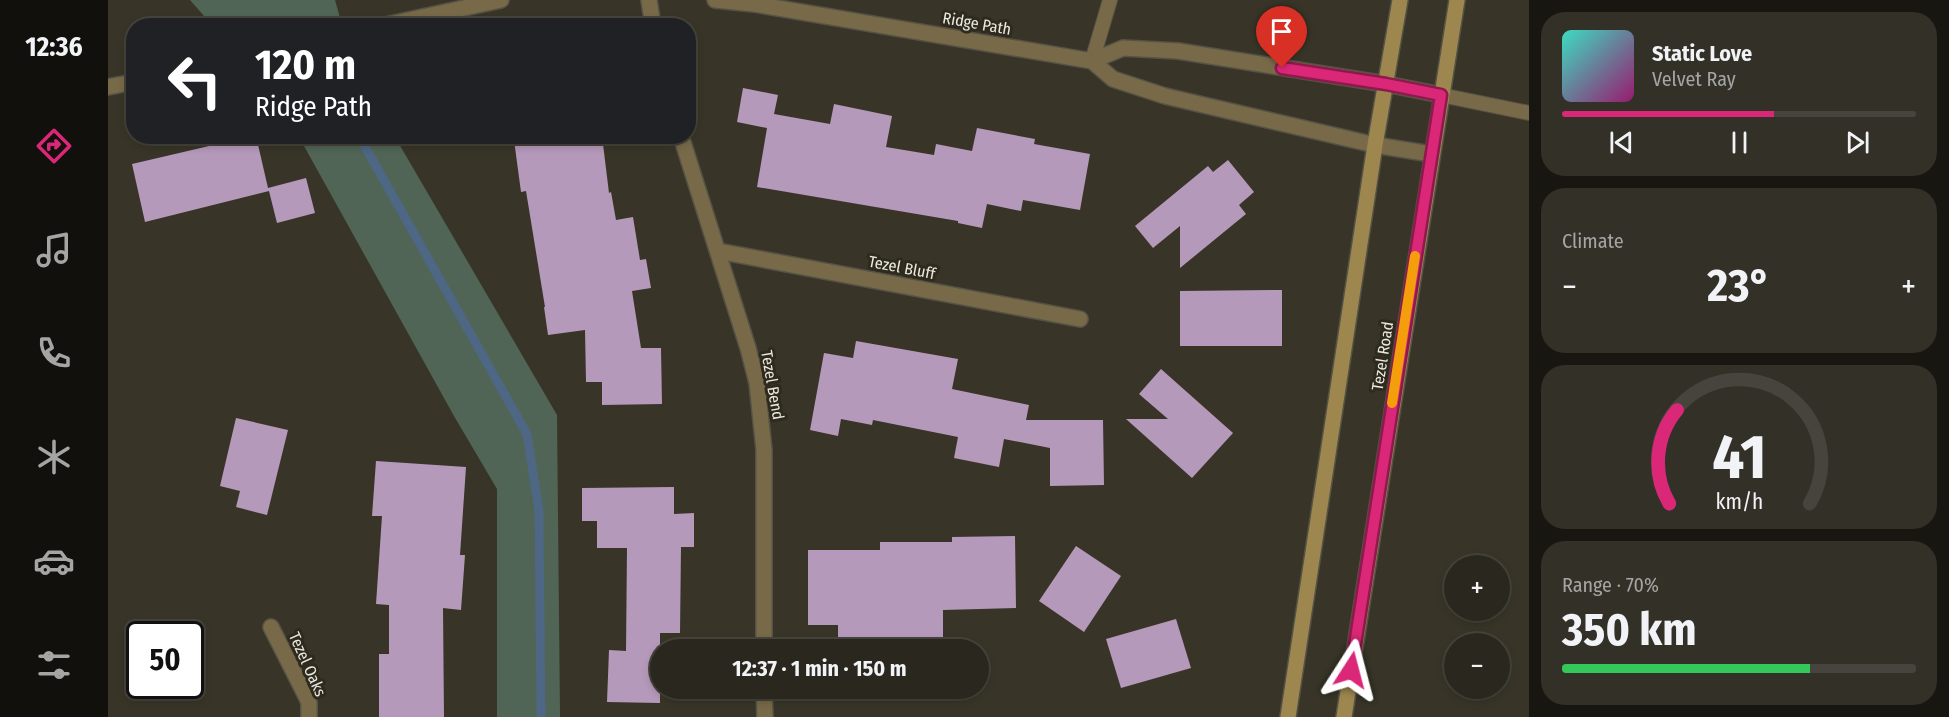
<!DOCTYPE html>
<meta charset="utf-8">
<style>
:root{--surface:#2a281e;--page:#323027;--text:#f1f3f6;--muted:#a5a6a4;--line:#46443c;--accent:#db2777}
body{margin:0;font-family:"Fira Sans Condensed",sans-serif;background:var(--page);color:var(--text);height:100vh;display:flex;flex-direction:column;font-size:22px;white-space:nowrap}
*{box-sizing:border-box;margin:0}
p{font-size:20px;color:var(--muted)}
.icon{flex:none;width:33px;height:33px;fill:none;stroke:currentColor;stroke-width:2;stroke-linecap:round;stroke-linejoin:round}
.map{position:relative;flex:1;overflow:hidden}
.details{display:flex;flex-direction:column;gap:12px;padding:12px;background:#171610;width:420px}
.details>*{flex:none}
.guide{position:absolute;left:18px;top:18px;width:570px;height:126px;border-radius:24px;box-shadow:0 3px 9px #0003,0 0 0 2px var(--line);background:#202124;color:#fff;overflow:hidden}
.controls{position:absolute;left:1336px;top:555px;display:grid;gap:12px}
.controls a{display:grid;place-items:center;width:66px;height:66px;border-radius:50%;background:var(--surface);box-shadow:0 3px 9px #0003,0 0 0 2px var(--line);font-size:30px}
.speed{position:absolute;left:18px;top:621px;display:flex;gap:12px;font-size:30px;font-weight:700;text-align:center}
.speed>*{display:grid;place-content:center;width:78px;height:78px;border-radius:50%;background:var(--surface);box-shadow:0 3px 9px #0003,0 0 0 2px var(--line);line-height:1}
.speed .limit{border:3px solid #111;border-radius:9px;background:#fff;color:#111}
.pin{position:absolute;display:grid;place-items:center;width:51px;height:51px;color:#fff;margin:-62px -26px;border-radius:50% 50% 50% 0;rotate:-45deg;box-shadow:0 0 6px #0007}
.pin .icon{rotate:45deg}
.me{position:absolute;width:66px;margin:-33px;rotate:9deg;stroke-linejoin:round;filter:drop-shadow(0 0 4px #0008)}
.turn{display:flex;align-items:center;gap:21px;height:126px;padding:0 30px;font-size:27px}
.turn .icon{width:78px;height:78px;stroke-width:2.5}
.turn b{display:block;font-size:42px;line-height:51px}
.big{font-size:45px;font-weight:700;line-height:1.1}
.details .card{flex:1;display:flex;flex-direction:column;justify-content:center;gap:9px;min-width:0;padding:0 21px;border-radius:24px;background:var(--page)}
.details .dial{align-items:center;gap:0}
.dial svg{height:156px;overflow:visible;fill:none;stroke:var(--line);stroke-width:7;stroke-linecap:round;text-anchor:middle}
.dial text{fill:var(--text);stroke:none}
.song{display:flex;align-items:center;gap:18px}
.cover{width:72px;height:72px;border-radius:9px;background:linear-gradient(135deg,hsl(170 70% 55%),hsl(320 70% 35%))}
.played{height:6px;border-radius:3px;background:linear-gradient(90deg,var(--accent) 60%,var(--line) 60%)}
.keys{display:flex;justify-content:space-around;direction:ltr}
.heat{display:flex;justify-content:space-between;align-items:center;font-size:33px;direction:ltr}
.charge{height:9px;border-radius:4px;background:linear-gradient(90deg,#34c759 70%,var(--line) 0)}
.trip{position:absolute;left:542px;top:639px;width:339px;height:60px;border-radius:30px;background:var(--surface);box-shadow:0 3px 9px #0003,0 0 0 2px var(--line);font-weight:700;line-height:60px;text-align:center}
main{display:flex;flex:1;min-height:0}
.tabs{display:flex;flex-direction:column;width:108px;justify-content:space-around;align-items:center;background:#11100c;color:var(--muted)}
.tabs .icon{width:42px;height:42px}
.tabs .active{color:var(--accent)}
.tabs b{font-size:27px;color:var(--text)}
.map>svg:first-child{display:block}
.green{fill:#516556}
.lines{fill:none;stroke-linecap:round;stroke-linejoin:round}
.stream{stroke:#4d6784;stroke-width:9}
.building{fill:#b599ba}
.service-casing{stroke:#555246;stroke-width:16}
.minor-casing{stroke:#555246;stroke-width:18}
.tertiary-casing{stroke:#555246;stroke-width:18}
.secondary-casing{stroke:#555246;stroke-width:18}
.service{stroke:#786a48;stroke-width:14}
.minor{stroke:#786a48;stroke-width:15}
.tertiary{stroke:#786a48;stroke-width:15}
.secondary{stroke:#9d874f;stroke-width:15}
.route-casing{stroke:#8e194d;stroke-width:15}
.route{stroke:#db2777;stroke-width:10}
.slow{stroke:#f59e0b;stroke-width:10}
.labels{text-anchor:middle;stroke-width:6;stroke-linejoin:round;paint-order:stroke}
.street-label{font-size:16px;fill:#ebe9e1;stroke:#2e2b1e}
</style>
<main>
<nav class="tabs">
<b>12:36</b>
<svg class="icon active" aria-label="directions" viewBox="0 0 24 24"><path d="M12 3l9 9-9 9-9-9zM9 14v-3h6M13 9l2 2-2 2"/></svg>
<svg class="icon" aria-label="music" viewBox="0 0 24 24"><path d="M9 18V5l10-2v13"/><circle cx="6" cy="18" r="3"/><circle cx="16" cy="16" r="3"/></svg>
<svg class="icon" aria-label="phone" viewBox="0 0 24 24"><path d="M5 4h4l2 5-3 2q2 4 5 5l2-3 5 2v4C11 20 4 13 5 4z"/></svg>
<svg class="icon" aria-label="climate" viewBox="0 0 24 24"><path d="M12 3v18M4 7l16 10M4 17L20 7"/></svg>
<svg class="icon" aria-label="car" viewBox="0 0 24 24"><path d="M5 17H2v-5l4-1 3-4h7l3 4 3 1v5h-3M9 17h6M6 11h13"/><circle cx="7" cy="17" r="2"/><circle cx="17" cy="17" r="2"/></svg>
<svg class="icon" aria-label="filters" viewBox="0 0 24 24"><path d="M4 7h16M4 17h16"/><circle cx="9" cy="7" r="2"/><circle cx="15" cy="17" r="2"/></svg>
</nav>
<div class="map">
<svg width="1421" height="717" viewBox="0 0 1421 717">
<rect width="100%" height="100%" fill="#383528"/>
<!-- green -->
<g class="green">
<path d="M82,0H227L234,25H104Z"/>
<path d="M191,137H287L449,415L452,717H389V489L346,416Z"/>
</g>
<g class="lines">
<!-- stream -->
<path class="stream" d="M251,136L419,434L431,511L433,717"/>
</g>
<!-- building -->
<g class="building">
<path d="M635,88L670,95L666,114L722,124L726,104L784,116L778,147L826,155L828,144L864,151L869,128L927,139L926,144L982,154L972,210L915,200L913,211L879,204L874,228L850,223V221L649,187L659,128L629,122Z"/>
<path d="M144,136H148L160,188L198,178L207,213L169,223L161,191L37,222L24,164Z"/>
<path d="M431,136H494L501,193L503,192L508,220L525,217L532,260L538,259L543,288L524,291L533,348H553L554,404L494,405V382H478L477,330L440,335L436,307H437L418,191L413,192L406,140Z"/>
<path d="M1120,160L1146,192L1131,205L1138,214L1072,268V226L1045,248L1027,226L1100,166L1105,172Z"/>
<path d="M1174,290V346H1072V291Z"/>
<path d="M748,341L850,359L844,389L921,405L918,420H995L996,485L942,486V448L896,439L891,467L846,458L850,437L765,420L764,425L733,419L730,436L702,430L716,353L745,358Z"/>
<path d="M1053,369L1125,433L1084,478L1018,419H1060L1031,394Z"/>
<path d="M128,418L180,430L159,515L128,507L132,491L112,486Z"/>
<path d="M268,461L358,467L352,555H357L353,610L335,608L336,717H271V654H281V605L268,604L274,516H264Z"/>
<path d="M566,487V514L586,513V547H573L572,633H552V703L499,702L501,650L518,651L519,548H489V521H474V488Z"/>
<path d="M907,536L908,608L835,610V639L761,640V646L730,647V625H700V550H772V542H844V537Z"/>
<path d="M968,546L1013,576L976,632L931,601Z"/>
<path d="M1068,619L1083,668L1013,688L998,639Z"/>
</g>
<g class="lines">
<!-- service casing -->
<g class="service-casing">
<g id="service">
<path d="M984,61L1002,0"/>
<path d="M1333,95L1421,113"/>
</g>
</g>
<!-- minor casing -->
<g class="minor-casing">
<g id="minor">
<path d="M541,0L545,26"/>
<path d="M573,136L640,348L649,383L656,450V650"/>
<path d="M610,251L972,319"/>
<path d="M163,627L201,702V717"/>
<path d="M656,688L657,717"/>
</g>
</g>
<!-- tertiary casing -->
<g class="tertiary-casing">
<g id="tertiary">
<path d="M607,0L646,4L984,61L1005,79L1057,96L1267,145L1323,154"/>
<path d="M273,26L393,0"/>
<path d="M984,61L1015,48L1070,51L1278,84L1333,95"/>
<path d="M0,87L26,82"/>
</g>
</g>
<!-- secondary casing -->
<g class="secondary-casing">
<g id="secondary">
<path d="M1180,717L1267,145L1292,0"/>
<path d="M1236,717L1349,0"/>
</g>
</g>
<!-- service -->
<use href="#service" class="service"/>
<!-- minor -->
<use href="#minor" class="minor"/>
<!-- tertiary -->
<use href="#tertiary" class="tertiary"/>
<!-- secondary -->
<use href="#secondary" class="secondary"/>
</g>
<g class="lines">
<!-- route casing -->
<g class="route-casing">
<path id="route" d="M1174,68L1278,84L1333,95L1243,670"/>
</g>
<!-- route -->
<use href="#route" class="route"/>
<!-- slow -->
<path class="slow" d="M1284,403L1307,256"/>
</g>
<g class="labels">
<!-- street labels -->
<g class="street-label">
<text transform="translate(869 23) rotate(10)" y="6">Ridge Path</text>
<text transform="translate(794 267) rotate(11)" y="6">Tezel Bluff</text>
<text transform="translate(1274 356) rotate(-81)" y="6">Tezel Road</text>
<text transform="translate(665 385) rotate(80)" y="6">Tezel Bend</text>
<text transform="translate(200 664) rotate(66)" y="6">Tezel Oaks</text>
</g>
</g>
</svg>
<div class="controls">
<a>+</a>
<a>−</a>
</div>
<div class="speed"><div class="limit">50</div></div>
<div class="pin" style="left:1174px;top:68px;background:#d93025"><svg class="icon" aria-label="arrive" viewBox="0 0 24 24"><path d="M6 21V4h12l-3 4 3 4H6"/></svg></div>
<svg class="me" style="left:1243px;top:670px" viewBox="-20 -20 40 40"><path d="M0-17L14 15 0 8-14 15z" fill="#db2777" stroke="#fff" stroke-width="4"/></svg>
<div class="trip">12:37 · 1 min · 150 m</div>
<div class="guide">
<div class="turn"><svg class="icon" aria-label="left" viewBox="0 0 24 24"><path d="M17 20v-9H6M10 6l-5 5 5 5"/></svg><div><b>120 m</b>Ridge Path</div></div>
</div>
</div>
<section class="details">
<div class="card">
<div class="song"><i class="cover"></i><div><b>Static Love</b><p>Velvet Ray</p></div></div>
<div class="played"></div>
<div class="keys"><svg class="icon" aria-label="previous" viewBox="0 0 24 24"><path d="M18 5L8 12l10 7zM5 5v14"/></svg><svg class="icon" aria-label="pause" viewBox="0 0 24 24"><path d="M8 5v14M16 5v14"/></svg><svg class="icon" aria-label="next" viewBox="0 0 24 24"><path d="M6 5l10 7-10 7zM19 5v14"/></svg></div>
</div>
<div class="card"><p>Climate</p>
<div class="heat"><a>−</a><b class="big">23°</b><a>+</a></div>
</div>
<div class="card dial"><svg viewBox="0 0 100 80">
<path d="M14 69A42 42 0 1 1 86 69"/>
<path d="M14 69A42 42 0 0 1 18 21" stroke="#db2777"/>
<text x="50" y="56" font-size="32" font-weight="700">41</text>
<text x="50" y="72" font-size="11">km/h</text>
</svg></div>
<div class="card"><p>Range · 70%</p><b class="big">350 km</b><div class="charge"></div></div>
</section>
</main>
